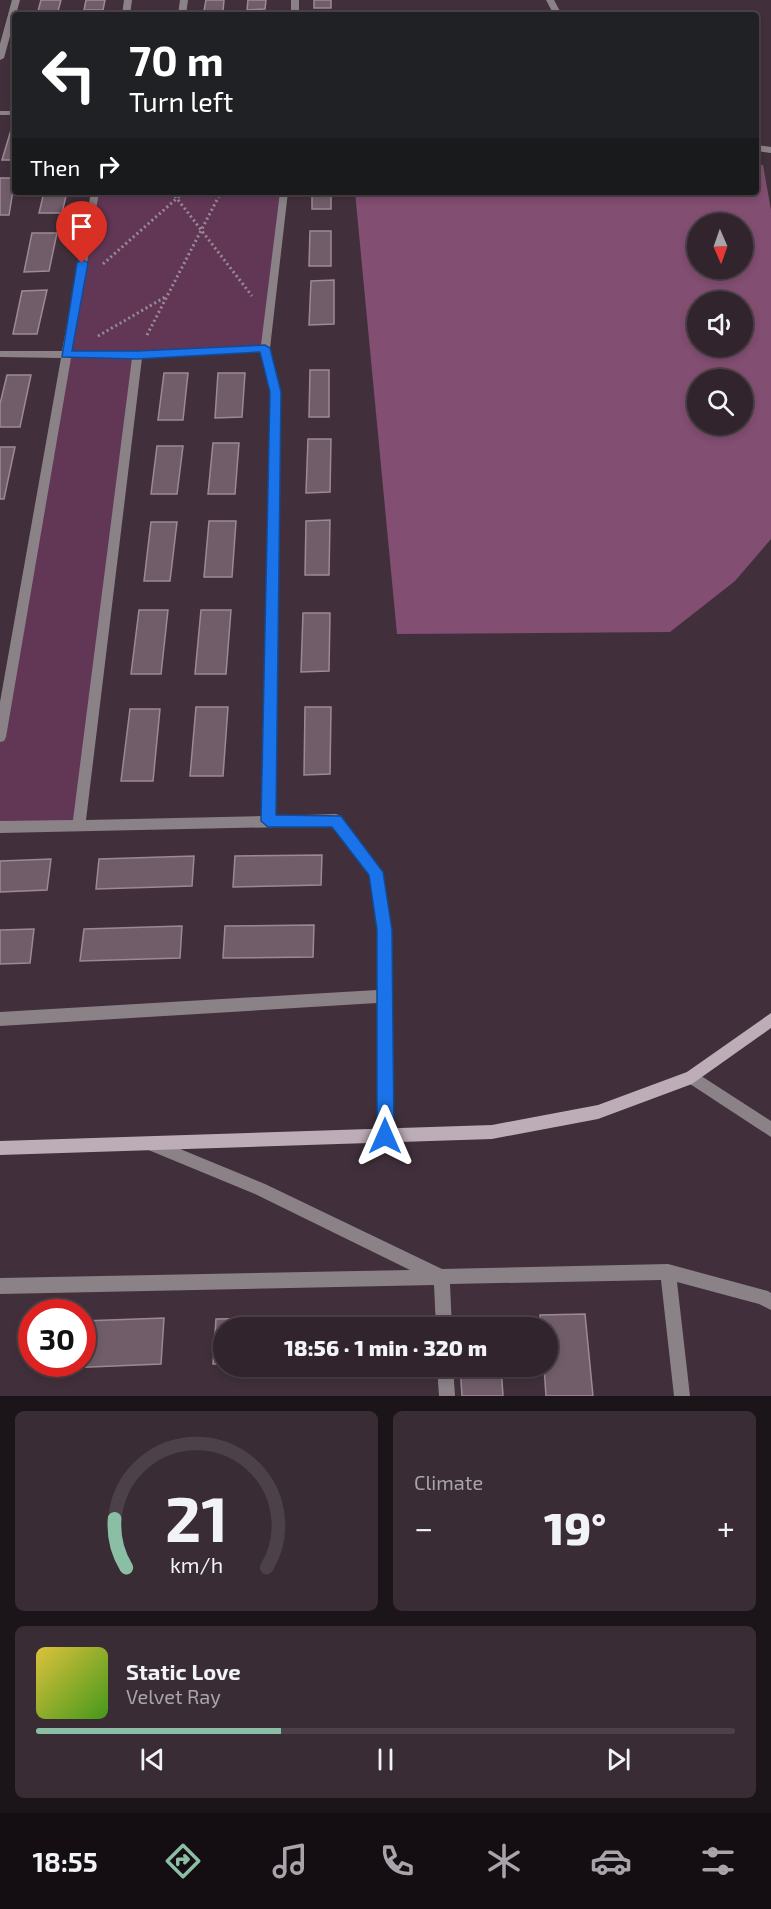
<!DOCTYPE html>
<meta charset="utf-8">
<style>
:root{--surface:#31242c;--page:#392c34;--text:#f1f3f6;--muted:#a8a4a9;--line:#4c4148;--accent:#8abfa5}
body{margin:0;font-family:"Exo 2",sans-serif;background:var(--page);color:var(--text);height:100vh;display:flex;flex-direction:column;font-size:22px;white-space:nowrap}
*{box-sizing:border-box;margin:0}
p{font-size:20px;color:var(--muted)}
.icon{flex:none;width:33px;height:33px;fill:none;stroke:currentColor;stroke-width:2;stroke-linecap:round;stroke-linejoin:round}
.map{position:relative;height:1396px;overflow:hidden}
.side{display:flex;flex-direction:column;gap:15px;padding:15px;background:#1b1418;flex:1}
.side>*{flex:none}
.hud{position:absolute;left:12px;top:12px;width:747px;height:183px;border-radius:6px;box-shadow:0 3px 9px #0003,0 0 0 2px var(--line);background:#202124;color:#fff;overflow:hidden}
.needle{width:39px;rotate:178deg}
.tools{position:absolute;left:687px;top:213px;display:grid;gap:12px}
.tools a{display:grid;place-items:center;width:66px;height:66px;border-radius:50%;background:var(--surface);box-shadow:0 3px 9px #0003,0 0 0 2px var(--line);font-size:30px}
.speed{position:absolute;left:18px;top:1299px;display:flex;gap:12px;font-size:30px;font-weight:700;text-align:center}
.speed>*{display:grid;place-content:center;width:78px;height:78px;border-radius:50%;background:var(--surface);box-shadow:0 3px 9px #0003,0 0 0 2px var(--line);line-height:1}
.speed .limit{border:9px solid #d22;background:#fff;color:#111}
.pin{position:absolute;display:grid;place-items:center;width:51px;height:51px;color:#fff;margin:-62px -26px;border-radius:50% 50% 50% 0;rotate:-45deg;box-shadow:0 0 6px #0007}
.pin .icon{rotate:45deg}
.me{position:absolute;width:66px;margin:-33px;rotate:0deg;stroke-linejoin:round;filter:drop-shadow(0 0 4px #0008)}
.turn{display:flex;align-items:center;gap:21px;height:126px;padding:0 18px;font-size:27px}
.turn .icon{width:78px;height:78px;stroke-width:2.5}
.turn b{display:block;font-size:42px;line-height:51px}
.then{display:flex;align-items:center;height:57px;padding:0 18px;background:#0003;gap:12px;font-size:22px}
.big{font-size:45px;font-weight:800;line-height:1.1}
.side .tile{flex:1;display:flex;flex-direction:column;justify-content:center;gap:9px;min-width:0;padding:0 21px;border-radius:9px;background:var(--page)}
.side .dial{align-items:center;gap:0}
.dial svg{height:156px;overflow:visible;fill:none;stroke:var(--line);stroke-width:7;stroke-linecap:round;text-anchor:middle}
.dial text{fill:var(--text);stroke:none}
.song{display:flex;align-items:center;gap:18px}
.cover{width:72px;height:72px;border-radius:9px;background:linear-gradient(135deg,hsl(50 70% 55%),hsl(100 70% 35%))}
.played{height:6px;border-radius:3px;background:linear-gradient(90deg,var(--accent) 35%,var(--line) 35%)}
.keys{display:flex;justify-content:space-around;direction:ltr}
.heat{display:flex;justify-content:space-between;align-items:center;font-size:33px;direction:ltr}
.side .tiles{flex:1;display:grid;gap:15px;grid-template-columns:1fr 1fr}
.tile:last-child{grid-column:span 2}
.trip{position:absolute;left:213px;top:1317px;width:345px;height:60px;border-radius:30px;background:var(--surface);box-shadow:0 3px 9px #0003,0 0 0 2px var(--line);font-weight:800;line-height:60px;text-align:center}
.tabs{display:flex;height:96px;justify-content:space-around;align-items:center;background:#140e12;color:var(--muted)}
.tabs .icon{width:42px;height:42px}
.tabs .on{color:var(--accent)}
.tabs b{font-size:27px;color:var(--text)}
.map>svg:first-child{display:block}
.green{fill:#623755}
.forest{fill:#824e71;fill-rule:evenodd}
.building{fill:#705d69;stroke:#9d8996;stroke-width:1.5}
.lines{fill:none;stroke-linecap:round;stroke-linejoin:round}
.path{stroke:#998c95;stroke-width:3;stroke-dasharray:2 3;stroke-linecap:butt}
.street{fill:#8b8288;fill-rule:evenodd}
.secondary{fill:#bcadb6;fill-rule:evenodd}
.route{fill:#1a73e8;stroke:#114b97;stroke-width:1.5}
</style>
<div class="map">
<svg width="771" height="1396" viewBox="0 0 771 1396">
<rect width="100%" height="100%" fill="#41303b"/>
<!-- green -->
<path class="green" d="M96,192H284L265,348L137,355L79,825L0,827V737Z"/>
<!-- forest -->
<path class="forest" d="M756,165H763L771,210V539L735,581L670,632L397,634L355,192H756ZM698,224H742V268H698ZM698,302H742V346H698ZM698,380H742V424H698Z"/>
<!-- building -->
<g class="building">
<path d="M41,0H61L58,11H38Z"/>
<path d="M86,0H105L103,10H84Z"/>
<path d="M206,0H224L223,11H204Z"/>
<path d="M248,0H266L265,9L247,10Z"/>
<rect x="314" y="0" width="17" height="8"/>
<path d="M11,130H15V160H2Z"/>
<path d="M0,178H15L9,215H0Z"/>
<path d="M44,192H67L62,213H39Z"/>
<rect x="312" y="192" width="19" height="17"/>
<path d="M310,231H331V266H309Z"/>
<path d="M32,233H57L49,271L24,272Z"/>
<path d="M334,280V324L309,325L311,281Z"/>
<path d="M47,290L37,334H13L22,291Z"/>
<path d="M310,370H329V417H309Z"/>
<path d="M164,373H188L183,420H158Z"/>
<path d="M218,373H245L242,417L215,418Z"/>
<path d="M7,375H31L20,427H0V404Z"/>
<path d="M308,439H331L330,492L306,493Z"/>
<path d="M213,443H239L235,494H208Z"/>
<path d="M157,446H183L177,494H151Z"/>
<path d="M0,447H15L4,499H0Z"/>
<path d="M330,520L329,575H305L306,521Z"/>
<path d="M209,521H236L232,577H204Z"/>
<path d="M151,522H177L170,581H144Z"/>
<path d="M139,610H168L161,674H131Z"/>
<path d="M201,610H231L226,674H195Z"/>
<path d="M303,613H330L329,671L301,672Z"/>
<path d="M196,707H228L223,776H190Z"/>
<path d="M305,707H331L330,774L304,775Z"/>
<path d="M130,709H160L153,781H121Z"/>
<path d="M322,855L321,885L233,887L235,856Z"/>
<path d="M194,856L192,886L96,889L99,859Z"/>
<path d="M51,859L47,890L0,892V861Z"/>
<path d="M314,925L313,957L223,958L225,926Z"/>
<path d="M182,926L180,958L80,961L84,929Z"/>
<path d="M34,929L30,963L0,964V930Z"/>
<path d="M585,1314L593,1396H546L544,1366H548V1328H541L540,1315Z"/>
<path d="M321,1317V1328H224V1364H213L216,1319Z"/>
<path d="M164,1318L161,1364L43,1369V1364H82V1321Z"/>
<path d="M497,1320L498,1328H457V1321Z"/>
<path d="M460,1366H501L503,1396H462Z"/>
</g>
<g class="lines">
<!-- path -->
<g class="path">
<path d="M172,192L252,296"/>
<path d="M103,264L184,192"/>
<path d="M147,335L221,192"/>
<path d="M98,336L167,296"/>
</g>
<!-- street -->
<g class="street">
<path d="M12,0H20L4,58L0,60V44Z"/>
<path d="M124,0H132L130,15H122Z"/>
<path d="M180,0H188L186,15H178Z"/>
<path d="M291,0H299V15H271L275,13H291Z"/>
<path d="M546,0H554L562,15H554Z"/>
<rect x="0" y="111" width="15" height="4"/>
<path d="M756,145L771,147V153L756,151Z"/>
<path d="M91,192H99L72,351L137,352L261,345L280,192H288L270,348L280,392L274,816L336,814L341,816L383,872L391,930L392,1136L390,1141L385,1143L380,1141L378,1136L377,1003L0,1026V1012L377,990V930L370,874L333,826L0,833V821L73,820L132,358H71L6,737L4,741L0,742V702L61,358L0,357V351H62ZM261,351L270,392L262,816L86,820L142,358Z"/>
<path d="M692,1070L771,1121V1137L687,1082L685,1077L687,1072Z"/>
<path d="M151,1137L265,1184L442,1269L668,1264L768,1291L771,1293V1310L759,1304L677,1282L690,1396H674L661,1280L450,1284L452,1328H436L434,1285L0,1294V1278L410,1270L255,1194L146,1149L144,1144L146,1139Z"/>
<path d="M437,1366H453L455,1396H439Z"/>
</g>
<!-- secondary -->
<path class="secondary" d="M771,1013V1028L692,1084L598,1119L492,1139L0,1155V1141L492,1125L598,1105L687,1072Z"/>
</g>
<!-- route -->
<path class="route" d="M82,259L88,263L72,351H137L265,345L270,348L281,392L276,815L341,816L383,872L392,930L394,1136L391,1142L385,1145L379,1142L377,1136V930L369,875L332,827H268L261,821L270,392L260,352L137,359L62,357L77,263Z"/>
</svg>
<div class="tools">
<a><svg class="needle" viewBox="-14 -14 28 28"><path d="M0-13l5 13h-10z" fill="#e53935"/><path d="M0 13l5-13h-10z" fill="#a8a4a9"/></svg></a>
<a><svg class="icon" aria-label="sound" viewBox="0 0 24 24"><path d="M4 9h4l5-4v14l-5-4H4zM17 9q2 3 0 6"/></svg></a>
<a><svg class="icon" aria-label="search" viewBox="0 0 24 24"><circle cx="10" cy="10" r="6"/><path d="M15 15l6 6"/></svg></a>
</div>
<div class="speed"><div class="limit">30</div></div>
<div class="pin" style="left:82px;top:263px;background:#d93025"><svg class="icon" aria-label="arrive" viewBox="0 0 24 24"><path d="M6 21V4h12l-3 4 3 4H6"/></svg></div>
<svg class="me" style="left:385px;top:1136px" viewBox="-20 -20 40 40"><path d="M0-17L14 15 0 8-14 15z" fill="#1a73e8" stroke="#fff" stroke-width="4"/></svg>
<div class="trip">18:56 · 1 min · 320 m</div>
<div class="hud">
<div class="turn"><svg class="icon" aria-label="left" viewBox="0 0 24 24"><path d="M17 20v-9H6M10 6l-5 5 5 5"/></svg><div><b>70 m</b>Turn left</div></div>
<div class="then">Then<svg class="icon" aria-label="right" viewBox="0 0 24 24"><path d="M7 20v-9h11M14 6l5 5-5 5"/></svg></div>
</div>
</div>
<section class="side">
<div class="tiles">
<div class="tile dial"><svg viewBox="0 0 100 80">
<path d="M14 69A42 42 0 1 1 86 69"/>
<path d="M14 69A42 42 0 0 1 8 44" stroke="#8abfa5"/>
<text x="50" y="56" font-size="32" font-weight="700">21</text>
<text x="50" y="72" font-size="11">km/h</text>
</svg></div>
<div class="tile"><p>Climate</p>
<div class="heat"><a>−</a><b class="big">19°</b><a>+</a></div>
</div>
<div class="tile">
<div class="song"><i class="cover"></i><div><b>Static Love</b><p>Velvet Ray</p></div></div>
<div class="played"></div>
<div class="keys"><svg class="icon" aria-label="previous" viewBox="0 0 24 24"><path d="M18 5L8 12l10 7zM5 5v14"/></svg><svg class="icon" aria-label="pause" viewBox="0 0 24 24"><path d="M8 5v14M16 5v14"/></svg><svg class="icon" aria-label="next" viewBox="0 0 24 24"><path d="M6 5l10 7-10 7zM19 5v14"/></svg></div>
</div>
</div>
</section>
<nav class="tabs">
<b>18:55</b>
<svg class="icon on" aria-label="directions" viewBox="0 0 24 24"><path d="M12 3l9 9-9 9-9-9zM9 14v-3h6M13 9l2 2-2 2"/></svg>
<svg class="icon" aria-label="music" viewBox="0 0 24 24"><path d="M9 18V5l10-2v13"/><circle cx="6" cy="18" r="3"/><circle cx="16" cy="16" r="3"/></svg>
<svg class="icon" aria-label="phone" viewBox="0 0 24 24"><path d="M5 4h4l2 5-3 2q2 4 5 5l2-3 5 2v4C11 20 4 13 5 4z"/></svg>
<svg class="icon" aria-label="climate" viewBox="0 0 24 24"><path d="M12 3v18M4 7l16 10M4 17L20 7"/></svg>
<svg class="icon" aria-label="car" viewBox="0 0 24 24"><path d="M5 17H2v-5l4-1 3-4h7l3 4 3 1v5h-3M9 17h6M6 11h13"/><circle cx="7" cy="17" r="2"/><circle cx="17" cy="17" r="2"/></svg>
<svg class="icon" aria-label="filters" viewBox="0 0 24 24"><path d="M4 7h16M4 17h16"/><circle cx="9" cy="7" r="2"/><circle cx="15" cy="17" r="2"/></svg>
</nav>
